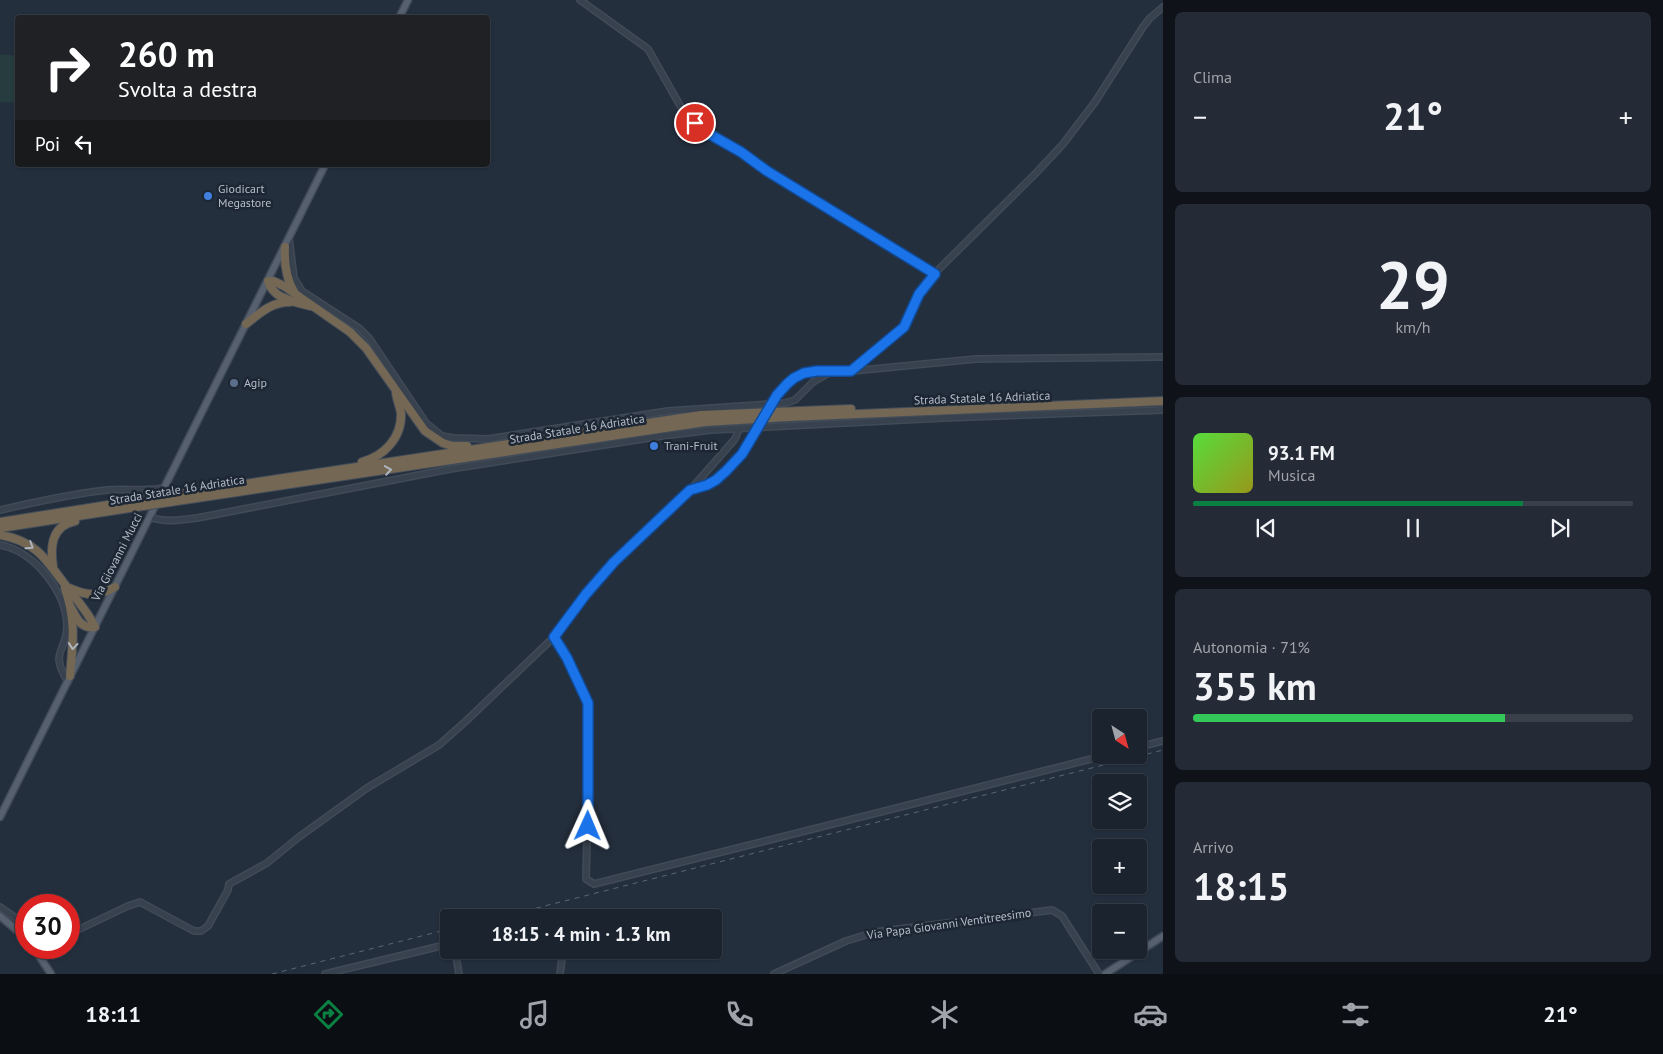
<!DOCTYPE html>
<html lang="it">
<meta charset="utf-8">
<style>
:root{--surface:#1b232e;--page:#242b36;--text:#f1f3f6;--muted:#a0a4aa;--line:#39404a;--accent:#0b8043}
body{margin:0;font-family:"PT Sans",sans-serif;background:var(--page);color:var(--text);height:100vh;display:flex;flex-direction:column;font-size:19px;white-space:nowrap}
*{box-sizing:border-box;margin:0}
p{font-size:16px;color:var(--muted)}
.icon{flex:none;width:28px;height:28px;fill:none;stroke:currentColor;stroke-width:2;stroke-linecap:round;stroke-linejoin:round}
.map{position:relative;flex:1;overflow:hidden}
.details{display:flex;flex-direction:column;gap:12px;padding:12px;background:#0f1319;width:500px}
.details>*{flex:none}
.guide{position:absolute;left:15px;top:15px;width:475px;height:152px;border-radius:5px;box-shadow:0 1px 4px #0004,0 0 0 1px var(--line);background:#202124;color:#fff;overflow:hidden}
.needle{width:32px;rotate:144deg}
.controls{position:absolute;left:1092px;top:709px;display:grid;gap:10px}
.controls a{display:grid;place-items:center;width:55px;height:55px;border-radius:5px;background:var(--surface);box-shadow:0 1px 4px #0004,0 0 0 1px var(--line);font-size:25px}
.speed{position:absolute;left:15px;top:894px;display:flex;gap:10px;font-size:25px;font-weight:700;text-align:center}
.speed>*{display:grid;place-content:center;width:65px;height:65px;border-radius:50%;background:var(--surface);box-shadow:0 1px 4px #0004,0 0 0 1px var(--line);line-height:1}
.speed .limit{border:8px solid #d22;background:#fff;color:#111}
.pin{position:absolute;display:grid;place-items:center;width:42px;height:42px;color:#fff;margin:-21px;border:2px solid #fff;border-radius:50%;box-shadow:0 1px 5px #0007}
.me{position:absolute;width:55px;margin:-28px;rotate:1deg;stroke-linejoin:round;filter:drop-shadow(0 0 4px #0008)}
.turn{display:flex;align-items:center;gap:18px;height:105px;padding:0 20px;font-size:22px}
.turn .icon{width:65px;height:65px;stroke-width:2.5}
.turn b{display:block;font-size:35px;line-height:42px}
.then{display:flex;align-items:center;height:48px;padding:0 20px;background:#0003;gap:10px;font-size:19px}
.big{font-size:38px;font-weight:700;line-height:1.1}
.details .widget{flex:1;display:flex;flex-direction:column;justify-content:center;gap:8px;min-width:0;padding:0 18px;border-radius:8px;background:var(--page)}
.details .dial{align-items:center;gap:0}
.dial b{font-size:65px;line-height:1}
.song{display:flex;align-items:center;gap:15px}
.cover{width:60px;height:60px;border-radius:8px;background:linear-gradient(135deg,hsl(110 70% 55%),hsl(60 70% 35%))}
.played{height:5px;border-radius:2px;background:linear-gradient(90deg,var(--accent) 75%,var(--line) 75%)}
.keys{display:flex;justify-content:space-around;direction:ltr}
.heat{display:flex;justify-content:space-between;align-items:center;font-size:28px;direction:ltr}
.charge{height:8px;border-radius:4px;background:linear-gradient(90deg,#34c759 71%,var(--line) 0)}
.trip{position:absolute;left:440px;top:909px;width:282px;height:50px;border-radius:5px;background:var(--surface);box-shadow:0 1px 4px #0004,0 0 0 1px var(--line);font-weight:700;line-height:50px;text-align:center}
.dock{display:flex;height:80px;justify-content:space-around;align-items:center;background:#0b0e12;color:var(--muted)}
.dock .icon{width:35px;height:35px}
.dock .current{color:var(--accent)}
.dock b{font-size:22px;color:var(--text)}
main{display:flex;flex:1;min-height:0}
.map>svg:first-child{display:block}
.green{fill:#263c3f}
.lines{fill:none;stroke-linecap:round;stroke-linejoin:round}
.minor-casing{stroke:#414a57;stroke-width:8}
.major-casing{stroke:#414a57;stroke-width:9}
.highway-casing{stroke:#434c59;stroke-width:10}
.minor{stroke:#38414e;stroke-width:5}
.major{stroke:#56606e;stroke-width:6}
.highway{stroke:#746855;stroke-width:8}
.rail{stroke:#5a6575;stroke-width:1;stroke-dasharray:5 5;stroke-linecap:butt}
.minor-bridge-casing{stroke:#414a57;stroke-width:8;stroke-linecap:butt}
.highway-bridge-casing{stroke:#434c59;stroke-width:10;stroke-linecap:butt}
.minor-bridge{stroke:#38414e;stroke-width:5}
.highway-bridge{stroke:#746855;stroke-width:8}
.oneway{stroke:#aeb4bd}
.route-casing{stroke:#114b97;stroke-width:12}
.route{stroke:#1a73e8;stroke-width:9}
.shop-dot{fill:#3f7fe0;stroke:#1d2633;stroke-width:2}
.service-dot{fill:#5c6f8a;stroke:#1d2633;stroke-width:2}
.labels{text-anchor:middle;stroke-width:5;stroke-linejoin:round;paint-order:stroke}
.poi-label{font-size:12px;fill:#b4bcc9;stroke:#1d2633;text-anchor:start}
.street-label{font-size:12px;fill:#b4bcc9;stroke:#1d2633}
</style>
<main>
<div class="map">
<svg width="1163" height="974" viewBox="0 0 1163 974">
<rect width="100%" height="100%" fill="#242f3e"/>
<!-- green -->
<path class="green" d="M0,54L17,56V103L0,102Z"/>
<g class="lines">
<!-- minor casing -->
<g class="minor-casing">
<g id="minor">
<path d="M580,0L648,49L686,116L704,131L741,152L767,171L935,273"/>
<path d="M289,238L294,278L302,291L359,328L369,338L426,423L442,436L454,438L488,439L668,411L785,403L795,400L813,382L832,371"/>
<path d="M852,371L976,359L1163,357"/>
<path d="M777,395C782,389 787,382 793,378C809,367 833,371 851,371L904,327L919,294L935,273L1037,172L1063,144L1095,102L1143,27L1150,18L1163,7"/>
<path d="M692,488L735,439L739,429"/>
<path d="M0,510C35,502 71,494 107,490C126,488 145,492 164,488"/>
<path d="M150,517C166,523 180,520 197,518L450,469L662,436L711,430L943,418L1163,410"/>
<path d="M0,545C34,551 67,592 67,627C66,653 49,651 68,682"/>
<path d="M554,637L567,658L588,703L589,756L586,879L594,884L1107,755"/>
<path d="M1139,747L1163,741"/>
<path d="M0,907L26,925"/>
<path d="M554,918H562"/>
<path d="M69,934L128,906L140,902L194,931H201L208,926L228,890L229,884L267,863L299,837L367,788L439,745L466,721L554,637L586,594L614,563L690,490L707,485L726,471L742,454L753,436"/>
<path d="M455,950L459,974"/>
<path d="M325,974L449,944"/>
<path d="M560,974L563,950"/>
<path d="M774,974L846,941L875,932L1052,910L1062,916L1099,974"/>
</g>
</g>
<!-- major casing -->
<g class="major-casing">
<g id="major">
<path d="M399,18L408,0"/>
<path d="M0,817L325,165"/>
<path d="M0,916L26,938"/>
<path d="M34,948L51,974"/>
<path d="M1105,974L1163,936"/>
</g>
</g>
<!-- highway casing -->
<g class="highway-casing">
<g id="highway">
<path d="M285,247C284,264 286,278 294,292"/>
<path d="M310,306C293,301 273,299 268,281H273L284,286L350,332L366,348L425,431L443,443L452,446H467"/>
<path d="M246,324C260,313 271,302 290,302"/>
<path d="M362,462C384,456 402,438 401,413C400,407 397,400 396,393"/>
<path d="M172,495L701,415L851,409"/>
<path d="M170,502L705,422L788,417L1163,401"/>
<path d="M0,522L121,503"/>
<path d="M0,528L123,509"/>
<path d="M0,535C34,541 44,556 63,582C74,597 87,610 95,627C81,629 77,619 71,608"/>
<path d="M53,567C50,547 51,526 75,521"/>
<path d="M65,588C76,622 73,642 70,676"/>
<path d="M69,588C88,596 97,597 115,587"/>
</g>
</g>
<!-- minor -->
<use href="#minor" class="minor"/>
<!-- major -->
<use href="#major" class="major"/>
<!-- highway -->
<use href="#highway" class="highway"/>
<!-- rail -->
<g class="rail">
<path d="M497,918L1163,750"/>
<path d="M272,974L449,929"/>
</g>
<!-- minor-bridge casing -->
<g class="minor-bridge-casing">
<path id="minor-bridge" d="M753,436L777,395"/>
</g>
<!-- highway-bridge casing -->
<g class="highway-bridge-casing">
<g id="highway-bridge">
<path d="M121,503L172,495"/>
<path d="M123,509L170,502"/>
</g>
</g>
<!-- minor-bridge -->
<use href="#minor-bridge" class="minor-bridge"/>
<!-- highway-bridge -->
<use href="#highway-bridge" class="highway-bridge"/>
</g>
<!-- one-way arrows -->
<defs><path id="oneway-chevron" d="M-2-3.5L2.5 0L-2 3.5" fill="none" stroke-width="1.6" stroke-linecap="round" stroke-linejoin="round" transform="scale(1.25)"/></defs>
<g class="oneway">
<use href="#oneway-chevron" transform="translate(388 470) rotate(-9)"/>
<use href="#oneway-chevron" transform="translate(30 546) rotate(33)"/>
<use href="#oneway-chevron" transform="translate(73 646) rotate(95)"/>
</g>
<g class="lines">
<!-- route casing -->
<g class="route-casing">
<path id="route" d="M588,826V703L567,658L554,637L586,594L614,562L690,490L707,485L716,480L726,471L742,454L777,395L787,384L794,378L804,373L817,371H851L904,327L919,294L935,274L767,171L741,152L704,131L695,123"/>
</g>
<!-- route -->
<use href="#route" class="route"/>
</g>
<!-- markers -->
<g class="shop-dot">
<circle cx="208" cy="196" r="5"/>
<circle cx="654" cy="446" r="5"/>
</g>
<circle class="service-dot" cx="234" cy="383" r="5"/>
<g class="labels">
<!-- poi labels -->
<g class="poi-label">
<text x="218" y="193">Giodicart<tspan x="218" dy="14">Megastore</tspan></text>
<text x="244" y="387">Agip</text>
<text x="664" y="450">Trani-Fruit</text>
</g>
<!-- street labels -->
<g class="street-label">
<text transform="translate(982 398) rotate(-2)" y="4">Strada Statale 16 Adriatica</text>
<text transform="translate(577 429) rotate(-9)" y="4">Strada Statale 16 Adriatica</text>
<text transform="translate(177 490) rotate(-9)" y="4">Strada Statale 16 Adriatica</text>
<text transform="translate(117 557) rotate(-63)" y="4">Via Giovanni Mucci</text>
<text transform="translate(949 924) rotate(-8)" y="4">Via Papa Giovanni Ventitreesimo</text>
</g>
</g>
</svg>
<div class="controls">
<a><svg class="needle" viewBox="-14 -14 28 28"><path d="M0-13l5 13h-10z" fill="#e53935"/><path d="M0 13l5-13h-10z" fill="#a0a4aa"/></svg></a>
<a><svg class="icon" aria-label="layers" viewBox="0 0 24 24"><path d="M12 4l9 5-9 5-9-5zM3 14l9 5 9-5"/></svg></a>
<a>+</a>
<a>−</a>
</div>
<div class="speed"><div class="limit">30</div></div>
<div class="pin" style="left:695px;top:123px;background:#d93025"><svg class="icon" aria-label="arrive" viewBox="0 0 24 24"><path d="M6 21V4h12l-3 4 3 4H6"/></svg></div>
<svg class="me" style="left:588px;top:826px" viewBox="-20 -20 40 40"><path d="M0-17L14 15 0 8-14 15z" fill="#1a73e8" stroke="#fff" stroke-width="4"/></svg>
<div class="trip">18:15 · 4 min · 1.3 km</div>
<div class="guide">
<div class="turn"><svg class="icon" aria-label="right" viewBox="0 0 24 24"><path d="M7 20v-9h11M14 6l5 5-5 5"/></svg><div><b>260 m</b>Svolta a destra</div></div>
<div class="then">Poi<svg class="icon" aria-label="left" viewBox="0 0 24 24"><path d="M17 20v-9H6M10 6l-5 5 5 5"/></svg></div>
</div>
</div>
<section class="details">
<div class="widget"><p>Clima</p>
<div class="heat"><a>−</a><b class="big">21°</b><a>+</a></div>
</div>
<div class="widget dial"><b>29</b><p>km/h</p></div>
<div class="widget">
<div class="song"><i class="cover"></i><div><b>93.1 FM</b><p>Musica</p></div></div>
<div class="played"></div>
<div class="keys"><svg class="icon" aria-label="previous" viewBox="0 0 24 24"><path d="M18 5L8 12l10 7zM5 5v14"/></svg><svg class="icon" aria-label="pause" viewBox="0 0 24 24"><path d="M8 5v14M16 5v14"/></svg><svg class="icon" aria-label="next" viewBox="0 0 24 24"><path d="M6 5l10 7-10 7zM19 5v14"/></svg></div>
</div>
<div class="widget"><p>Autonomia · 71%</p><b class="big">355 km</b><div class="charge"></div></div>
<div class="widget"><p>Arrivo</p><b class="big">18:15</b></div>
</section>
</main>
<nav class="dock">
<b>18:11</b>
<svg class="icon current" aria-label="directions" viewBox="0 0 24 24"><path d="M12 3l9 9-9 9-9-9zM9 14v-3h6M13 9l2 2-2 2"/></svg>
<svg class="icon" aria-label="music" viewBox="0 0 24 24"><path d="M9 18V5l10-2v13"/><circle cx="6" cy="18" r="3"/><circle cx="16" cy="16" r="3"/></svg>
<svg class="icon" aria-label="phone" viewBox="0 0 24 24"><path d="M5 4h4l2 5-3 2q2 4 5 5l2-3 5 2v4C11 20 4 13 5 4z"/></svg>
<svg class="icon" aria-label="climate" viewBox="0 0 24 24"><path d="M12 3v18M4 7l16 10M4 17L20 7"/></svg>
<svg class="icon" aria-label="car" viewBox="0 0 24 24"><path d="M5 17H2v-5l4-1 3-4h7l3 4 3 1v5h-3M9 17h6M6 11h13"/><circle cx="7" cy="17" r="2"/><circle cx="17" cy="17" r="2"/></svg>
<svg class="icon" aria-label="filters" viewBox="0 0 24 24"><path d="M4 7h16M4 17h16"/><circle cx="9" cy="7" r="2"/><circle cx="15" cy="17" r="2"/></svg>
<b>21°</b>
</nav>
